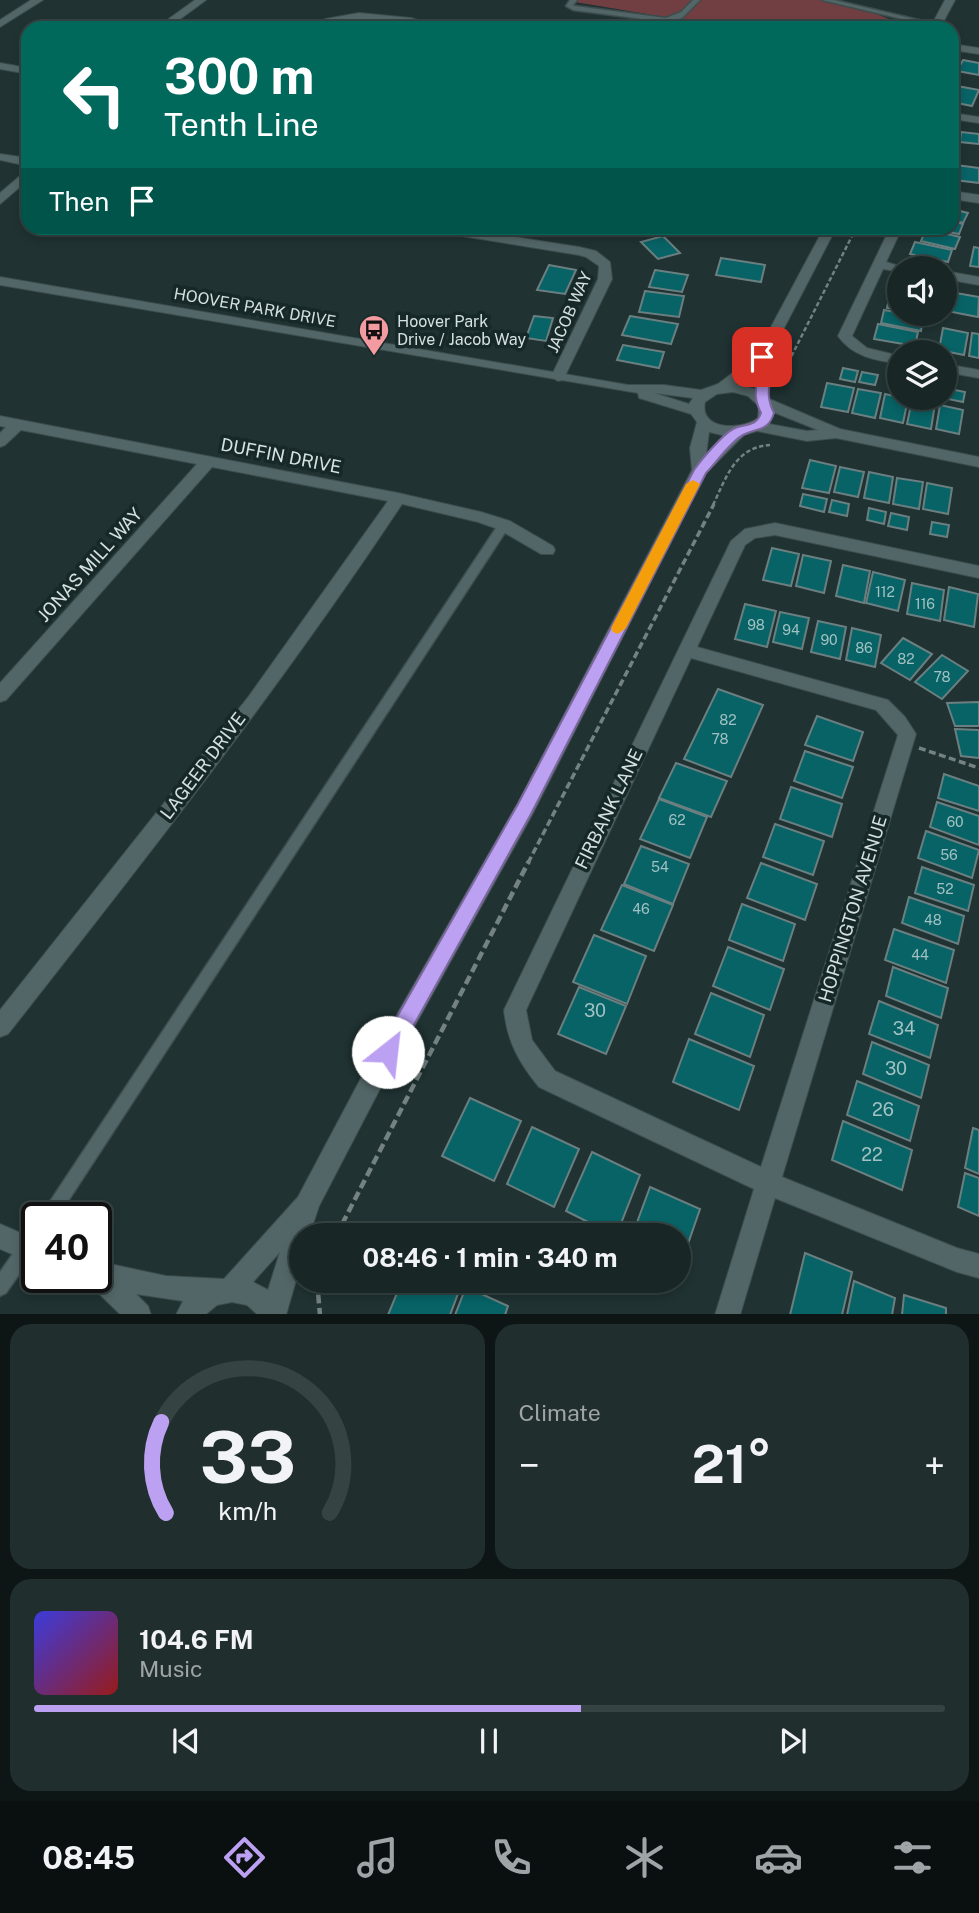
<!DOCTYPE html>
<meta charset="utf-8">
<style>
:root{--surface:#182626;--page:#212e2e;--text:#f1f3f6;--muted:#9fa5a7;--line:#364343;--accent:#bca0f2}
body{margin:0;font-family:"Public Sans",sans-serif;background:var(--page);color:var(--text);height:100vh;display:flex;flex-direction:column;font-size:26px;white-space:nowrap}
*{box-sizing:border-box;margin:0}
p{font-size:23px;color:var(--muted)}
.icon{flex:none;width:38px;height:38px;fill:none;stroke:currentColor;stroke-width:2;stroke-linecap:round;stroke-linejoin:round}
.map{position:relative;height:1314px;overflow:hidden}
.drawer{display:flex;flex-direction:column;gap:10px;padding:10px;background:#0d1515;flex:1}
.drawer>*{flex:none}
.banner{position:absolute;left:21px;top:21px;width:938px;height:214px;border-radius:21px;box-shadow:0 4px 10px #0003,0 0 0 2px var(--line);background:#00695c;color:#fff;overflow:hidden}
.buttons{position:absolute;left:887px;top:256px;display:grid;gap:14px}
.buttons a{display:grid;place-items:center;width:70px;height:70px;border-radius:50%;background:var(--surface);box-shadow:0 4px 10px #0003,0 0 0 2px var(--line);font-size:35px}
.speed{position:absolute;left:21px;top:1202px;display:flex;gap:14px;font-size:35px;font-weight:700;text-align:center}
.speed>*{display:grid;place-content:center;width:91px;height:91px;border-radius:50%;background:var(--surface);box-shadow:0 4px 10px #0003,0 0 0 2px var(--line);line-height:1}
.speed .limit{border:4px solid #111;border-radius:10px;background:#fff;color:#111}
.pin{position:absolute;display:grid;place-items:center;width:60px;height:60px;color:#fff;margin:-30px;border-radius:14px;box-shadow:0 4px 10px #0006}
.me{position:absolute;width:77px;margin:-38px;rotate:29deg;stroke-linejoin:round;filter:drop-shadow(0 0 5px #0008)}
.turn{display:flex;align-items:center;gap:24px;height:147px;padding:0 28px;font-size:32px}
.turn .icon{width:91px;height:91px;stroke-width:2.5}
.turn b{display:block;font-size:49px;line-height:60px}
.then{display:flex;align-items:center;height:66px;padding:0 28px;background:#0003;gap:14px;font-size:26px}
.big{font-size:52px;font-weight:700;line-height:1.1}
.drawer .tile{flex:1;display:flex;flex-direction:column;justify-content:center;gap:10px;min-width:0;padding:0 24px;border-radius:21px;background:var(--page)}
.drawer .dial{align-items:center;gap:0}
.dial svg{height:182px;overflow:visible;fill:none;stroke:var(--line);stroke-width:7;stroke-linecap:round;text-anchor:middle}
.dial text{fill:var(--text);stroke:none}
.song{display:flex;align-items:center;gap:21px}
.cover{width:84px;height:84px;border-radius:10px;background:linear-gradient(135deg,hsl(240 70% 55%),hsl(0 70% 35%))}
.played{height:7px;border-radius:4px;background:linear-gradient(90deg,var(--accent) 60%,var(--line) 60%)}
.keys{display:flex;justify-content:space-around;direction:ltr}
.heat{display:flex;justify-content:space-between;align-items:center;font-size:38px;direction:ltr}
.drawer .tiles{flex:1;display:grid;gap:10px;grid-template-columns:1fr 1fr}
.tile:last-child{grid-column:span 2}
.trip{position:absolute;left:289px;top:1223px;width:402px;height:70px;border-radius:35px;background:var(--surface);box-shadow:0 4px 10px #0003,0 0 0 2px var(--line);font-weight:700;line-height:70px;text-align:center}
.menu{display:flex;height:112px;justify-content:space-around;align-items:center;background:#0a0f0f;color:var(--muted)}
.menu .icon{width:49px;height:49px}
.menu .selected{color:var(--accent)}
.menu b{font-size:32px;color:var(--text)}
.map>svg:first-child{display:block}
.green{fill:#713e42}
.building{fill:#076366;stroke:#6b7f80;stroke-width:2}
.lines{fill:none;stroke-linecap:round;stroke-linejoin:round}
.lane-casing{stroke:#3d4d4d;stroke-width:3}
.street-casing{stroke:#3d4d4d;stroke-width:2}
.secondary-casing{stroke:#3d4d4d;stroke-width:2}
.path-far2{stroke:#748282;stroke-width:2.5;stroke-dasharray:4.5 2.5;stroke-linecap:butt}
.path-far1{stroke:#748282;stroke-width:3.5;stroke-dasharray:7 3.5;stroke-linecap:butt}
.path{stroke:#748282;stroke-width:4.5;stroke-dasharray:9 4.5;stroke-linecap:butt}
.lane{fill:#536667;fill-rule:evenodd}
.street{fill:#536667;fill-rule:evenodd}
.secondary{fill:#536667;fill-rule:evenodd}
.route{fill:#bca0f2;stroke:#7a689d;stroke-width:2}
.slow{fill:#f59e0b}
.labels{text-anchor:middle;stroke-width:7;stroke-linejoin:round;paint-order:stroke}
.number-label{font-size:14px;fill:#a2c1c2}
.far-street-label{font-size:16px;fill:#d5e0e0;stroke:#162828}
.far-poi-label{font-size:16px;fill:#d5e0e0;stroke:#162828;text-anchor:start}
.street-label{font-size:18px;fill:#d5e0e0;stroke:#162828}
.near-number-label{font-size:18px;fill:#a2c1c2}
</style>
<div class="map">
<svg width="979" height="1315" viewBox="0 0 979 1315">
<rect width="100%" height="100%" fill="#203232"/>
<!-- green -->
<path class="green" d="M577,0H835L860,7L889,19L884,25L877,28H730L575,2Z"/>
<!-- building -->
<g class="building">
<path d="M604,21L628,25L626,28H599Z"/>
<path d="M963,60L979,63V75L957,71Z"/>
<path d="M952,85L979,90L972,106L952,102Z"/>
<path d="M961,132L979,134V144L960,142Z"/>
<path d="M956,165L979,168V183L955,180Z"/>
<path d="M952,209L968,213L963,223L952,220Z"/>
<path d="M952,221L963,224L959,234L927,228H952Z"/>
<path d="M588,228H617L614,234Z"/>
<path d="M926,229L960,237L955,249L921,241Z"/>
<path d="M663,236L680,253L658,259L641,242Z"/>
<path d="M915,242L952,250L948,262L910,254Z"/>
<path d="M974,247L979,248V267L970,266Z"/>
<path d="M721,258L765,265L761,282L716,275Z"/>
<path d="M549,265L576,270L565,294L537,290Z"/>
<path d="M655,270L688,275L682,292L649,287Z"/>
<path d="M645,291L684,296L679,317L639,312Z"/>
<path d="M956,293L979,297L978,317L952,312Z"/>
<path d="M890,294L900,296V310L887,308Z"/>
<path d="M884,310L923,317L921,331L881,323Z"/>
<path d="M534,316L553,318L546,341L526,338Z"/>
<path d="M630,316L678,324L671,344L622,335Z"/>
<path d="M878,324L918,332L915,346L874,339Z"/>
<path d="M943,328L968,333L964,355L939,350Z"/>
<path d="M972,333L979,334V358L969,356Z"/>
<path d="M623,345L664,352L659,368L617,360Z"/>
<path d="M843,368L858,371L855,382L840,379Z"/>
<path d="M862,372L878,375L875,385L859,382Z"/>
<path d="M827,383L854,388L848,412L821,407Z"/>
<path d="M858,389L881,393L875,418L852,413Z"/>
<path d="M950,389L965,392L963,402L948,399Z"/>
<path d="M885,394L908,399L903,423L880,418Z"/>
<path d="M912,400L935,404L931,429L907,424Z"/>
<path d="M940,405L963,410L959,434L936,429Z"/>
<path d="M810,460L836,466L829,493L802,488Z"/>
<path d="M840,467L864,472L858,497L834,492Z"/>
<path d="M869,472L893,477L889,503L864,498Z"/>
<path d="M897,478L923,482L919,509L893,504Z"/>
<path d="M927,483L952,488L948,514L923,509Z"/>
<path d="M803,494L827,499L824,512L800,506Z"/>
<path d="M832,500L849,504L847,516L829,512Z"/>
<path d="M869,508L886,512L884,524L867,520Z"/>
<path d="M891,513L909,517L907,530L888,526Z"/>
<path d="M932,522L949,525L947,537L930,534Z"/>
<path d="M772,548L799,554L791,586L763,580Z"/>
<path d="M803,555L831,561L824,593L796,586Z"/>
<path d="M843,565L870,571L864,603L836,596Z"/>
<path d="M873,572L905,580L898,611L866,603Z"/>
<path d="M912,583L944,590L940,621L907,614Z"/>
<path d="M949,587L978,594L974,627L944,620Z"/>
<path d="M745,604L776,611L767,647L735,639Z"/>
<path d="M780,612L809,618L802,649L773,642Z"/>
<path d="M818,621L846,627L840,659L811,652Z"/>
<path d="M852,628L881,635L875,667L846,660Z"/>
<path d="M903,638L932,654L910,680L881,663Z"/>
<path d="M942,655L968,671L942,699L915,682Z"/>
<path d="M718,689L763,705L731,777L684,759Z"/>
<path d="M979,702V726H955L947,703Z"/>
<path d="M817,716L863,732L853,761L805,745Z"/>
<path d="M955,729L979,730V758L961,756Z"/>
<path d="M805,751L853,767L842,798L794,781Z"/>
<path d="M676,763L727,781L711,817L659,798Z"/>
<path d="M944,774L979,786V811L938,798Z"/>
<path d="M791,787L842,804L832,837L780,819Z"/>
<path d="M659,799L707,817L690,858L640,839Z"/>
<path d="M937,802L979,816V845L930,827Z"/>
<path d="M775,824L824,841L813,875L763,857Z"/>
<path d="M926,831L979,850L972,878L918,858Z"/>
<path d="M641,846L689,864L673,904L624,884Z"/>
<path d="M761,863L817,884L805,920L747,898Z"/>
<path d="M922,867L974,885L968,911L915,893Z"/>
<path d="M622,885L673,905L654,951L601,930Z"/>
<path d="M909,897L964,916L958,944L902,923Z"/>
<path d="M742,904L795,924L783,961L729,940Z"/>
<path d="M894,929L954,950L946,983L885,960Z"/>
<path d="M594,935L646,956L627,1004L573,982Z"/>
<path d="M728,947L784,969L770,1010L713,986Z"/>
<path d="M893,967L948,988L941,1018L886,996Z"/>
<path d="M579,987L626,1006L606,1054L558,1034Z"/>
<path d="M711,993L764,1015L750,1057L695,1034Z"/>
<path d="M879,1001L938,1025L930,1058L869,1034Z"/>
<path d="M689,1039L754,1066L739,1110L673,1082Z"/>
<path d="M872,1042L929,1065L921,1098L863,1074Z"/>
<path d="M857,1081L919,1106L910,1141L847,1115Z"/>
<path d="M470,1098L521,1121L494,1181L442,1156Z"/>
<path d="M843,1121L912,1150L902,1190L832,1160Z"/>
<path d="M532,1127L579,1149L554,1207L507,1184Z"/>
<path d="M973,1128L979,1130V1174L965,1168Z"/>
<path d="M592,1152L640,1175L616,1236L566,1211Z"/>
<path d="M965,1173L979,1178V1216L958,1207Z"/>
<path d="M650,1187L700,1209L679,1270V1236H632Z"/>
<path d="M805,1253L852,1272L842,1315H790Z"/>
<path d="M402,1281H457L462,1283L450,1315H388Z"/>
<path d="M854,1281L895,1298L892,1315H847Z"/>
<path d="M466,1287L508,1306L505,1315H455Z"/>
<path d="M904,1295L946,1308V1315H902Z"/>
</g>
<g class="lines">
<!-- lane casing -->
<g class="lane-casing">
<g id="lane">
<path d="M570,0H577L573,5L575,6L666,18L681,12L693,0H700L682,18L666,22L573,10L566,6Z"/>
<path d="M822,0H834L940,25L936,27Z"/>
<path d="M504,521L510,525L508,528L57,1218H39L500,522Z"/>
<path d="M37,1226V1249L6,1293L0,1296V1272L31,1228Z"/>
</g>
</g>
<!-- street casing -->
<g class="street-casing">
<g id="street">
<path d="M31,0H43L0,27V20Z"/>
<path d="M195,0H206L168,28H156Z"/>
<path d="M359,13L411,18L444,28C416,28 389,18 361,19C343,20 329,28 312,28L325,19Z"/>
<path d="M952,44L979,48V54L952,50Z"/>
<path d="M0,63L28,68V74L0,69Z"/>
<path d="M952,113L979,117V123L952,119Z"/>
<path d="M0,154L28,158V166L0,160Z"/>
<path d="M28,169V180L0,204V193Z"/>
<path d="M952,191L979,195V203L952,199Z"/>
<path d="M431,228H457L579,247L596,251L610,262L612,279L563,380L558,381L551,377L598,279L599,266L586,257L579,255L437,232Z"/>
<path d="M890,228H902L886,262L906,268H900V272L883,269L852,336L867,348L900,356V364C875,360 853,357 838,336Z"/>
<path d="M945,271L979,277V285L945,279Z"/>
<path d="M945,364L979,370V378L945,372Z"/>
<path d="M0,416L398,493L481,512L510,521L553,546L555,550L553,554H541L498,529L478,522L402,504C280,688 144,861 8,1034L0,1037V1010L249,696L388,501L212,467L6,700L0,702V683L197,464L21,430L5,445L0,447V433L6,427L0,426Z"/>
<path d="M775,523L979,566V578L775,535L755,538L745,545L697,647L888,700L905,717L916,734L782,1177L957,1248L979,1254V1278L957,1272L775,1198L740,1315H715L754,1189L539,1087C519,1063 507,1041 504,1010L731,541L745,529ZM691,658L876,710L898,735L761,1167L555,1071L532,1040L526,1010Z"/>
</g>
</g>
<!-- secondary casing -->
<g class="secondary-casing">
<g id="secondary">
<path d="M945,0H955L940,28H930Z"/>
<path d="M824,228H836L769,357L773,371L767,398L840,429L979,457V467L836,438L807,441L757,431L744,435L706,473L532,815L384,1081L319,1206L309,1236H301V1263L286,1315H258L247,1305L232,1302L217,1305L205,1315H176L183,1301L136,1294L148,1306L151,1315H121L87,1282L85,1278H96V1261L166,1276L224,1279L298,1197L368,1065L518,803L692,470L690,448L697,422L691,414L639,398L638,393L0,285V277L628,385H664L701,390L718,384L756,355ZM758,367L755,389L736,384ZM733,392L748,396L759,406L758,418C742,430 699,431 705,402L717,394ZM654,393L693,398L689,404ZM773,412L818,430L807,431L769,424ZM709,432L726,436L706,455ZM280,1252L268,1290L253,1282Z"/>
<path d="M0,1224L37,1240V1265L0,1249Z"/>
</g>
</g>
<!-- path-far2 -->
<g class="path-far2">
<path d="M782,375L856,228"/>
<path d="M713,505C726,478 735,447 770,445"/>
</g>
<!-- path-far1 -->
<g class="path-far1">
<path d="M919,748L979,768"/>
<path d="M528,863L714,504"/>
</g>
<!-- path -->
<g class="path">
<path d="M336,1236L529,861"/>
<path d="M317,1281L320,1315"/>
</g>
<!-- lane -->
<use href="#lane" class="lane"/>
<!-- street -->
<use href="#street" class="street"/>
<!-- secondary -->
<use href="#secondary" class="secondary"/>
</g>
<!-- route -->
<path class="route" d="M762,353L769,357C775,382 762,389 774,413C768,432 758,427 743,435C730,442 717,462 706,473L531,814L395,1059L388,1062L381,1059L378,1052L381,1045L518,804L694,470C701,460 722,435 733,429C744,423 756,428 761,413C749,389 762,382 756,357Z"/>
<!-- slow -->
<path class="slow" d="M693,480L700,484L626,628L618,634L613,632L611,628L686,484Z"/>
<!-- icons -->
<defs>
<g id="bus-pin" transform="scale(1.575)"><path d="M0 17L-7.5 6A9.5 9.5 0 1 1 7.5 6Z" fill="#f49aa1" stroke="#162828"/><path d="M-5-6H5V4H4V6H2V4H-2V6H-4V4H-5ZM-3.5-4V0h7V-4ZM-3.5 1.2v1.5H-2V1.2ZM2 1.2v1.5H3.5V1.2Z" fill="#111"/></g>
</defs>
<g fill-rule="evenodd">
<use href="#bus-pin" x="374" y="330"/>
</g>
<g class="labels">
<!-- number labels -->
<g class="number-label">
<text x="885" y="597">112</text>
<text x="925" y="609">116</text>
<text x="756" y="630">98</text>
<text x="791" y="635">94</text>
<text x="829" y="645">90</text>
<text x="864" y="653">86</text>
<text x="906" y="664">82</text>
<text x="942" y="682">78</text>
<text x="728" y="725">82</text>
<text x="720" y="744">78</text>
<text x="677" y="825">62</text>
<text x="955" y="827">60</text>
<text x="949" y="860">56</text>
<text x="660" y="872">54</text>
<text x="945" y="894">52</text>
<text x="641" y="914">46</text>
<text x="933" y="925">48</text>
<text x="920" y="960">44</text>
</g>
<!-- far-street labels -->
<g class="far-street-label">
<text transform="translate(255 307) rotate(10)" y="6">HOOVER PARK DRIVE</text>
<text transform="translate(569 312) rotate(-66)" y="6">JACOB WAY</text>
</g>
<!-- far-poi labels -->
<g class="far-poi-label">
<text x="397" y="327">Hoover Park<tspan x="397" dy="18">Drive / Jacob Way</tspan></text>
</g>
<!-- street labels -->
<g class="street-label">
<text transform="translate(281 456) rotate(11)" y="6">DUFFIN DRIVE</text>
<text transform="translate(90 565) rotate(-48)" y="6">JONAS MILL WAY</text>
<text transform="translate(203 766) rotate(-53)" y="6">LAGEER DRIVE</text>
<text transform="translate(609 809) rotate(-64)" y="6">FIRBANK LANE</text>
<text transform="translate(853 909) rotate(-73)" y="6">HOPPINGTON AVENUE</text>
</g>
<!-- near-number labels -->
<g class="near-number-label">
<text x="595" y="1017">30</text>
<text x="904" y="1035">34</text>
<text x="896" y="1075">30</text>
<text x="883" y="1116">26</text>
<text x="872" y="1161">22</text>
</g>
</g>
</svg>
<div class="buttons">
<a><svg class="icon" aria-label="sound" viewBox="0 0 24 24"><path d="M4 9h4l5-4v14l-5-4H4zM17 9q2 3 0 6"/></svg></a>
<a><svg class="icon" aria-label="layers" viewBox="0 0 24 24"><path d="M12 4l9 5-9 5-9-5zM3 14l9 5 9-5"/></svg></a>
</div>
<div class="speed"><div class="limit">40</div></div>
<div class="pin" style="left:762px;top:357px;background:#d93025"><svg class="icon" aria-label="arrive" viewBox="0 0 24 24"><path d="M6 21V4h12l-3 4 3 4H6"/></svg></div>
<svg class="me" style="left:388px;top:1052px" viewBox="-20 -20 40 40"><circle r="19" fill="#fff"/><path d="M0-13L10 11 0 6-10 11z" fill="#bca0f2"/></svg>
<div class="trip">08:46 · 1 min · 340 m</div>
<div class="banner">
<div class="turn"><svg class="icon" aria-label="left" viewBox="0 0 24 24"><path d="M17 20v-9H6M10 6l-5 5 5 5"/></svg><div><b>300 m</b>Tenth Line</div></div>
<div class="then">Then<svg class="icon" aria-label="arrive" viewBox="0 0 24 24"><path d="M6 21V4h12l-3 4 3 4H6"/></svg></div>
</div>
</div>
<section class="drawer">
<div class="tiles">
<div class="tile dial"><svg viewBox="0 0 100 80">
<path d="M14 69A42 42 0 1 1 86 69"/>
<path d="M14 69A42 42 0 0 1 12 29" stroke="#bca0f2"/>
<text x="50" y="56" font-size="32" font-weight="700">33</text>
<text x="50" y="72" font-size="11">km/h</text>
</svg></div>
<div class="tile"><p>Climate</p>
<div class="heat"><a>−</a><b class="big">21°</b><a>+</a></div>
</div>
<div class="tile">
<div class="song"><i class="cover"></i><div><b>104.6 FM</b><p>Music</p></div></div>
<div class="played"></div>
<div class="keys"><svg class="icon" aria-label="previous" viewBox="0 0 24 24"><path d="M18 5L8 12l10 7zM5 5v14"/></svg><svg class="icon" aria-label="pause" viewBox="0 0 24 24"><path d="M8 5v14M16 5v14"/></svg><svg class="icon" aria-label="next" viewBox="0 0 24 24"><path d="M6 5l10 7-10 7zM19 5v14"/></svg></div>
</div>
</div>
</section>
<nav class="menu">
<b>08:45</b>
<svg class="icon selected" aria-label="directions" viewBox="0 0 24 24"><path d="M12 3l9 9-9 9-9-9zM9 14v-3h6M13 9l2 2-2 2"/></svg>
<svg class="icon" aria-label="music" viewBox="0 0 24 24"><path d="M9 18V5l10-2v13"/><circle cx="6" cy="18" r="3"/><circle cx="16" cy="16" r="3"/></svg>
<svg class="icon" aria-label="phone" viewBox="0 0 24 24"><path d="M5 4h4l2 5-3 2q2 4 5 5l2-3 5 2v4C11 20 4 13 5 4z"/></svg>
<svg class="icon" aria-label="climate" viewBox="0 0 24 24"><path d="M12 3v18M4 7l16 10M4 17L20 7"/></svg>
<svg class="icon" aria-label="car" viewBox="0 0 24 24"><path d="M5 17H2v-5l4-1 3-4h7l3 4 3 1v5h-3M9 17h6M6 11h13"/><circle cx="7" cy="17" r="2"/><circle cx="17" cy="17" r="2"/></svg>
<svg class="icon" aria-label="filters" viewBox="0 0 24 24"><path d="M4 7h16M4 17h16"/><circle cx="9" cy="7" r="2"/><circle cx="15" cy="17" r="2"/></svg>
</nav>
